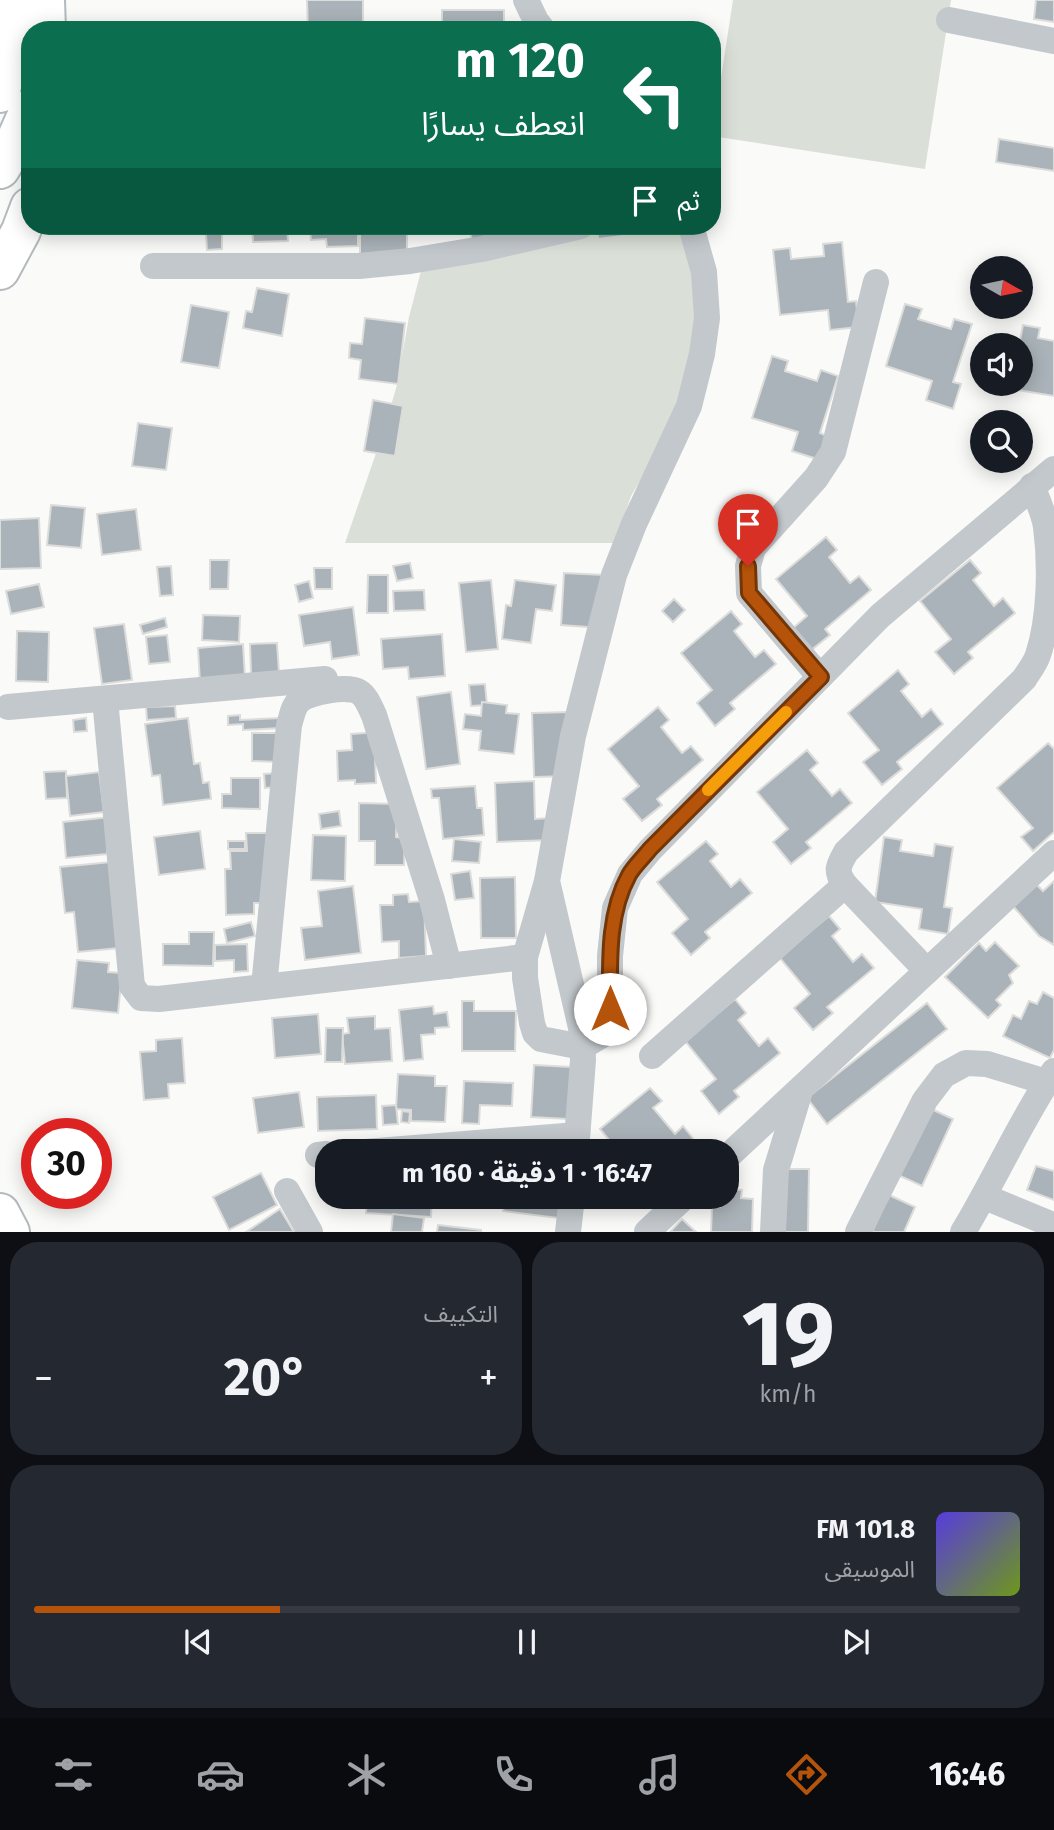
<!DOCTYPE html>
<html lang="ar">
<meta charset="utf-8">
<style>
:root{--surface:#171b24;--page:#242831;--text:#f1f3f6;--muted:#9ea1a6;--line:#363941;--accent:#b45309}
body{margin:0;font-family:"Fira Sans","Noto Sans Arabic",sans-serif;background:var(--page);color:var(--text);direction:rtl;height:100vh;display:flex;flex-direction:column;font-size:26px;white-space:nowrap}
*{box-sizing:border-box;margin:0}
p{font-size:23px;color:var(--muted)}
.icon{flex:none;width:38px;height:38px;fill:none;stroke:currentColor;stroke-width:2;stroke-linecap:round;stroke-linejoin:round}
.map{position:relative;height:1232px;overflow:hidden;direction:ltr}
.details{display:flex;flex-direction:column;gap:10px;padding:10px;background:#0d0f14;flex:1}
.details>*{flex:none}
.hud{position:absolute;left:21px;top:21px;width:700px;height:214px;border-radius:28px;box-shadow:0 4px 18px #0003;direction:rtl;background:#0b6e4f;color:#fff;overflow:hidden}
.needle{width:46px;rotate:99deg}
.fabs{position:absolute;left:970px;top:256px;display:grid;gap:14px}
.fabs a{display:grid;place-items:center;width:63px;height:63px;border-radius:50%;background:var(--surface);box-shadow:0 4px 18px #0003;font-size:35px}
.speed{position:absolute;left:21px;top:1118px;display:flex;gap:14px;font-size:35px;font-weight:700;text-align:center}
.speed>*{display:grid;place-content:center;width:91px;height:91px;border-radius:50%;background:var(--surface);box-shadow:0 4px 18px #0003;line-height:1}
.speed .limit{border:10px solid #d22;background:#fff;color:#111}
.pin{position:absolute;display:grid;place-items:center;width:60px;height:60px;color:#fff;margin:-72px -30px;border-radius:50% 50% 50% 0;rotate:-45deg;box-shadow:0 0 7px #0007}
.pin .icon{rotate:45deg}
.me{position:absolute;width:77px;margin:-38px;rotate:0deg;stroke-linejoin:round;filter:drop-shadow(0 0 5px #0008)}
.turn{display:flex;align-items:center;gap:24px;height:147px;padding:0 21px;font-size:32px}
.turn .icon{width:91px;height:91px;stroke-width:2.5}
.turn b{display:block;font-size:49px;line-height:60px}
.then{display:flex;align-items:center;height:66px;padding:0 21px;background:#0003;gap:14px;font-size:26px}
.big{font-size:52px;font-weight:700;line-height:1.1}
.details .widget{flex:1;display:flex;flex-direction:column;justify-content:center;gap:10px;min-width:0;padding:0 24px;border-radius:28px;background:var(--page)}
.details .dial{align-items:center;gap:0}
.dial b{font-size:91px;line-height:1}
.song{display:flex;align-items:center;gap:21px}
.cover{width:84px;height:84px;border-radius:10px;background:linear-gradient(135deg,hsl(250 70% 55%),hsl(80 70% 35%))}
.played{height:7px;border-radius:4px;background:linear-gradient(90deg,var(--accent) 25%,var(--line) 25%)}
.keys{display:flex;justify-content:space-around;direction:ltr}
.heat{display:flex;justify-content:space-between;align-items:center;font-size:38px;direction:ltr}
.details .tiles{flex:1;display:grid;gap:10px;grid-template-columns:1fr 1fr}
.widget:last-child{grid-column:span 2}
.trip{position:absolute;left:315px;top:1139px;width:424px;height:70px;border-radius:28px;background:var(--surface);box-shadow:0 4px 18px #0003;font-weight:700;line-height:70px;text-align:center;direction:rtl}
.dock{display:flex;height:112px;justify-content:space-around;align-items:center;background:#090b0e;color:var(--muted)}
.dock .icon{width:49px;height:49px}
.dock .selected{color:var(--accent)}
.dock b{font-size:32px;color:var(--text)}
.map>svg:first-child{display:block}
.green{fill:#dadfd7}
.building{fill:#aab3b9;stroke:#dcdcda;stroke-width:2}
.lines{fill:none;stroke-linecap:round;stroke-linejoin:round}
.highway-casing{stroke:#b4b9bd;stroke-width:42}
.minor{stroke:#c3c8cc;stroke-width:26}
.highway{stroke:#fff;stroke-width:38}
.route-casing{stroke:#753606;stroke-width:18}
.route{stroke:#b45309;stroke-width:12}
.slow{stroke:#f59e0b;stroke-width:12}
</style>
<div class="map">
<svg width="1054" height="1232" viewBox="0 0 1054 1232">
<rect width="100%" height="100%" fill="#fafaf8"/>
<!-- green -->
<g class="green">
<path d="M733,0H951L925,169L712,136Z"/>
<path d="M617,226H680L694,271L696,333L688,383L661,445L631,496L615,543H345L383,433L397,385L409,317L421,271Z"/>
</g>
<!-- building -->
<g class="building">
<path d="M307,0H363V30H308Z"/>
<path d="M1036,0H1054V22L1034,19Z"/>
<rect x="442" y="10" width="62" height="20"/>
<path d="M429,23L444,24L443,30H428Z"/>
<path d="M999,139L1054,148V171L996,162Z"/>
<path d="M252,226H287L288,241L253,242Z"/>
<path d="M310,226H358V246L327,247L326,239L311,240Z"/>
<path d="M360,226H407V252L360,263Z"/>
<path d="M413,226H458L459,230L414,234Z"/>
<path d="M470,226H488L490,241L472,243Z"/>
<path d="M597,226H653L654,232L598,239Z"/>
<path d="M222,233V249L207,250L206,234Z"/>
<path d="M842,242L848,302L856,301L859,327L830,330L828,310L780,315L773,250L790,248L791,259L824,256L823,244Z"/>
<path d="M257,288L289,294L282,336L243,328L246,311L252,312Z"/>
<path d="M905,304L922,309L918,319L951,329L954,319L972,324L953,382L961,384L953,409L926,400L932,381L886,366Z"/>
<path d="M191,305L229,312L219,368L181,362Z"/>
<path d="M365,318L405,323L398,384L359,379L361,360L349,358L350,343L362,344Z"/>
<path d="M1023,325L1040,328L1038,338L1054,341V396L1012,389L1013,383H1020L1019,345Z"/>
<path d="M772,356L788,361L785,371L817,381L821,370L838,376L820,433L827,436L820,460L792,451L798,432L752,418Z"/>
<path d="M373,400L403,406L395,456L364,451Z"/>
<path d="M138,423L172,428L166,470L132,466Z"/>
<path d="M51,505L85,508L81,548L47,545Z"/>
<path d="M136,509L141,550L102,555L97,514Z"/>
<path d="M39,518L41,568L0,569V520Z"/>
<path d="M826,537L837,550L829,557L850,583L859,576L871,590L825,629L830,635L810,651L792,629L807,616L776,579Z"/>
<path d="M210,560H229L228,589H210Z"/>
<path d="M970,560L981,573L973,580L994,606L1003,598L1015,613L968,652L973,658L954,674L935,652L951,639L920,601Z"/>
<path d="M410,563L413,578L397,581L393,566Z"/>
<path d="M171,566L173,595L160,596L157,567Z"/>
<path d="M314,568H332V589H315Z"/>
<path d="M564,573L604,575L601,628L561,625Z"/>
<path d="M368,575H388V613H367Z"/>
<path d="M491,580L498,649L466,652L459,583Z"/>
<path d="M515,580L556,585L552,611L536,609L531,643L502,639L506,605L511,606Z"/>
<path d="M309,581L313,598L299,602L295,585Z"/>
<path d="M39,584L44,607L11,614L6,591Z"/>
<path d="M424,590L425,610L394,611L393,591Z"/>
<path d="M674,599L685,610L673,622L662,611Z"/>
<path d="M353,607L359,655L332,659L330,642L304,646L299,615Z"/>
<path d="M731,611L742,624L734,631L755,657L764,650L776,664L730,703L735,709L715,726L697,703L712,690L681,653Z"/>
<path d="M203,615L240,616L239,642L202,640Z"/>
<path d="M165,618L167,627L143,634L140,625Z"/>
<path d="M124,624L132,680L102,684L94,628Z"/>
<path d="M17,631L49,632L48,682L16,681Z"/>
<path d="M442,634L445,676L409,679L408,667L383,669L381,639Z"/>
<path d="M167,635L170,662L149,664L146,637Z"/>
<path d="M277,643L279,672L251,674L250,644Z"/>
<path d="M243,644L245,678L200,682L198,648Z"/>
<path d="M898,670L909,684L901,691L922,717L931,709L943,724L897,762L902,769L882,785L863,762L879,750L848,713Z"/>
<path d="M485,684L487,705L471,706L469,685Z"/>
<path d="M451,692L460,764L426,769L417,697Z"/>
<path d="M482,702L507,705L506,713L519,714L514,754L479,750L481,731L463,729L465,714L481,716Z"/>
<path d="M175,706L176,718L147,720L146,707Z"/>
<path d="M658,707L669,720L661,727L682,753L691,746L703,760L657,799L662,805L642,821L623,799L639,786L608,749Z"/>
<path d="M570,712L572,776L534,777L532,713Z"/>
<path d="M240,715V720L279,718L280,728L243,730V724L228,725V716Z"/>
<path d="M86,718L87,731L74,732L73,720Z"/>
<path d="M188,718L194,764L200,763L203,783L209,782L211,799L163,805L160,775L152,776L145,724Z"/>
<path d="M378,732L375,757L376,783L355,784V780L338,781L337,751L352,750L351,734Z"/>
<path d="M252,733H278V762L252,761Z"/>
<path d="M1048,743L1054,749V832L1033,851L1021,837L1033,828L997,788Z"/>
<path d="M807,750L818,763L810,770L832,796L840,789L852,803L806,842L811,848L791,864L773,842L788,829L757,792Z"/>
<path d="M66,771L67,798L46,799L44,772Z"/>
<path d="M99,772L104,812L70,816L66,776Z"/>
<path d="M276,773V787L265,788L264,774Z"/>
<path d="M231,778H260V809L222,808V794H231Z"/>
<path d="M534,781L535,819L550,818L552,840L497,842L495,783Z"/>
<path d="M475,786L477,808H482L484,835L443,839L439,798H432L431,789Z"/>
<path d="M359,803L397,804L396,837L405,838L404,865H375V841H359Z"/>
<path d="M339,811L341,826L321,829L319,814Z"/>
<path d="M111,817L107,854L66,858L63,822Z"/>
<path d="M200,831L205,869L159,875L154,837Z"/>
<path d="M246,833H272L265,903H254V914L226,915L225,869H231L230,851H247Z"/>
<path d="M313,835L346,836L345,881L311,880Z"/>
<path d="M884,837L902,840L900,851L933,856L935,844L953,847L944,907L952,908L948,934L919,929L922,909L875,902Z"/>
<path d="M454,839L481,842L479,863L452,861Z"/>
<rect x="228" y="841" width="17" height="8"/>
<path d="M706,841L718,854L710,861L731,887L740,879L752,893L705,932L710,938L691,955L672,933L688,919L657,882Z"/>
<path d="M111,862L119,948L78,952L74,912L65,913L60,867Z"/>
<path d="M470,871L474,898L455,900L451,874Z"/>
<path d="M515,877L516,938H481L480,878Z"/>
<path d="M1054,881V945L1039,936L1012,905L1035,883L1043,891Z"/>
<path d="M353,886L361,953L305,960L301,928L322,926L318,891Z"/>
<path d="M408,894L409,902L424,901L426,956L399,958V941L382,942L380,905H393V895Z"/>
<path d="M829,916L840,929L832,936L853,962L862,954L874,968L827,1007L833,1013L813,1030L794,1008L810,994L779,957Z"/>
<path d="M251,922L255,936L227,943L224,929Z"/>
<path d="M189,932H214L213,966L163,965V944H189Z"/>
<path d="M995,942L1019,966L1009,975L1013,983L996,1000L1001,1005L988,1018L945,977L979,943L986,951Z"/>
<path d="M247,944L248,971L234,972V960L215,961V945Z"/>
<path d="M77,960L109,963L108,972L122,973L118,1013L72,1008Z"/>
<path d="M1043,992L1054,998V1050L1050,1058L1003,1036L1013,1015L1021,1019L1029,1001L1037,1004Z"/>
<path d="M735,999L746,1013L738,1020L759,1046L768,1038L780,1053L734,1091L739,1097L719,1114L701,1091L716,1079L685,1041Z"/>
<path d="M462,1001H474V1011H516L515,1051H462Z"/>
<path d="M927,1003L947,1029L827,1124L807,1098Z"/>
<path d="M433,1006L434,1014L447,1012L449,1027L435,1028V1034L421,1035L423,1059L404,1061L399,1010Z"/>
<path d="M318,1014L321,1054L275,1058L272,1018Z"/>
<path d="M375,1016V1029L390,1028L392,1061L345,1064L342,1034L349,1033L347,1018Z"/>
<path d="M326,1028H343L342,1062H325Z"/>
<path d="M182,1038L185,1083L168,1084L169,1098L144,1100L140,1052L156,1051V1040Z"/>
<path d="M534,1065L571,1067L568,1119L531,1117Z"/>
<path d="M398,1074L435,1076V1086H447L445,1122L411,1121V1110L396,1109Z"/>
<path d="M464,1081L513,1083L512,1106L480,1105L479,1124L462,1123Z"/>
<path d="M650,1088L662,1101L653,1108L675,1134L683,1126L695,1141L682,1152H619L600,1129Z"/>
<path d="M299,1092L304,1127L258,1133L253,1098Z"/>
<path d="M376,1095L377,1129L318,1131L317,1097Z"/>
<path d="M396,1105L398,1124L383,1125L382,1106Z"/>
<path d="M927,1107L953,1119L922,1186L896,1174Z"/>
<path d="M402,1111L410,1112L409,1123L401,1122Z"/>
<path d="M1036,1166L1054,1171V1200L1027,1190Z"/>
<path d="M780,1169H809L808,1232H780Z"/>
<path d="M261,1173L277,1205L229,1230L213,1197Z"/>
<path d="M726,1189L742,1190L741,1198L753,1199L752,1232H711L712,1207H720L721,1197H726Z"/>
<path d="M889,1195L915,1207L904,1232H872Z"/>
<path d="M344,1197H432L431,1217L366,1213L367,1201L344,1199Z"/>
<path d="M505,1197H561L558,1218L503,1211Z"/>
<path d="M280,1209L294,1232H246Z"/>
<path d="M393,1214L424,1218L422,1232H391Z"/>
<path d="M682,1219L696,1232H670Z"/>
<path d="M438,1225L481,1230V1232H437Z"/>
</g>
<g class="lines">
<!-- highway casing -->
<g class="highway-casing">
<g id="highway">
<path d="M45,0L46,30"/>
<path d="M0,93L15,39L17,0"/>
<path d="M0,169L11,151L30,108"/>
<path d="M0,270L21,231L30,207"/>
<path d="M0,1213L10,1232"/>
</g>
</g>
<!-- minor -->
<g class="minor">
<path d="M526,0L536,21L543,30"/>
<path d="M949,20L1054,41"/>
<path d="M153,266H359L410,261L482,249L581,226"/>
<path d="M820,677L749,593L748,566L753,548L816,478L833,452L876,282"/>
<path d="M105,699L132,986L141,998L159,999L525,957"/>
<path d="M8,707L325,679"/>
<path d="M547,881L525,957V978L532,1023L535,1033L541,1039L582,1047L602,1035L607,1025L610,1009V956L615,908L630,874L650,850L880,616L1054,469"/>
<path d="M927,971L845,885C835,871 838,866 846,852L1024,679C1029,671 1035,664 1038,655C1050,619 1051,565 1046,527C1044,513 1037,499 1032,486"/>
<path d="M264,987L289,725C292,716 293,706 300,700C310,692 348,685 359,692C366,696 370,707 374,715L432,900L449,966"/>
<path d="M652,1056L845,885"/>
<path d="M365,1152L577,1135"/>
<path d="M576,1152L583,1060L582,1032L547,881L573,736L614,575L634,524L689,406L702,354L707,318L704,272L691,226"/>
<path d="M318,1155L327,1154"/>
<path d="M726,1158L1054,853"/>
<path d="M287,1191L310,1232"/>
<path d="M985,1197L1048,1223L1054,1227"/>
<path d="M568,1232L572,1197"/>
<path d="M647,1232L684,1197"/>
<path d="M773,1232L776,1170L800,1091"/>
<path d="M858,1232L925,1100L944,1075L966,1063L987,1064L1046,1082"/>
<path d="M963,1232C995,1179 1020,1122 1054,1071"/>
</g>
<!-- highway -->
<use href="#highway" class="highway"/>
</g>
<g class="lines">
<!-- route casing -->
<g class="route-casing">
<path id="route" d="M610,1009C610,964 607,915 629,875C634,866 643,858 650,849L821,677L749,593L748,566"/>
</g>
<!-- route -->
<use href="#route" class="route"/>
<!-- slow -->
<path class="slow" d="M708,790L786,712"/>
</g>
</svg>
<div class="fabs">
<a><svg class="needle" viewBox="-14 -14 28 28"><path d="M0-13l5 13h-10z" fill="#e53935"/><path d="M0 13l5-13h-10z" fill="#9ea1a6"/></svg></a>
<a><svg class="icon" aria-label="sound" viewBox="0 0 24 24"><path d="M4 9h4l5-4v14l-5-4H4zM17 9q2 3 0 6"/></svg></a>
<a><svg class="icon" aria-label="search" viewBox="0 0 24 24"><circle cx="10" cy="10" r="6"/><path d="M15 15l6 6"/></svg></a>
</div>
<div class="speed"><div class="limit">30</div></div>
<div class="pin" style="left:748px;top:566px;background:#d93025"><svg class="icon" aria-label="arrive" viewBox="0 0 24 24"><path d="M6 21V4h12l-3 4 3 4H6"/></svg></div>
<svg class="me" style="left:610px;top:1009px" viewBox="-20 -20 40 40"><circle r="19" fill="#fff"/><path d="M0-13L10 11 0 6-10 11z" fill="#b45309"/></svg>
<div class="trip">16:47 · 1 دقيقة · 160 m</div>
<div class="hud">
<div class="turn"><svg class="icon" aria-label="left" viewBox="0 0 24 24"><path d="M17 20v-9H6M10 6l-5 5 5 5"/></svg><div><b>120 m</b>انعطف يسارًا</div></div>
<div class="then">ثم<svg class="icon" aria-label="arrive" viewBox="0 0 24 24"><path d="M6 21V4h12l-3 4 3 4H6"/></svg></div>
</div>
</div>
<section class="details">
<div class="tiles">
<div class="widget dial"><b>19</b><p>km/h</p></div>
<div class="widget"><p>التكييف</p>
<div class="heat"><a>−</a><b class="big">20°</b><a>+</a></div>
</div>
<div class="widget">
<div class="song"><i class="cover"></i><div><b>101.8 FM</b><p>الموسيقى</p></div></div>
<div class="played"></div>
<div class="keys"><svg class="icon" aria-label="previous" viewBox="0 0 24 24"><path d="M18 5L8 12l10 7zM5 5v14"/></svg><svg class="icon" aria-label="pause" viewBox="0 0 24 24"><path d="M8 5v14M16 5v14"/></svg><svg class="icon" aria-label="next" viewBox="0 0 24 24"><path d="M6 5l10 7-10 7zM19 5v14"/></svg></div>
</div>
</div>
</section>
<nav class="dock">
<b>16:46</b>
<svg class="icon selected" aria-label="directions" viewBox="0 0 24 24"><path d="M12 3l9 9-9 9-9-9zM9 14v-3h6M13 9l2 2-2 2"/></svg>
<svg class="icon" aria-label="music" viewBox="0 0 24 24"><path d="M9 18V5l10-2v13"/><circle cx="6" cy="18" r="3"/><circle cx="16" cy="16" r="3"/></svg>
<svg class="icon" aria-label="phone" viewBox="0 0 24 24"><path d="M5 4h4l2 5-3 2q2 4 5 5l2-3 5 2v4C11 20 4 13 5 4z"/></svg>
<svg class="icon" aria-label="climate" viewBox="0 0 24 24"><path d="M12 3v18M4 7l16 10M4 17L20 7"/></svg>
<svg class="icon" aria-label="car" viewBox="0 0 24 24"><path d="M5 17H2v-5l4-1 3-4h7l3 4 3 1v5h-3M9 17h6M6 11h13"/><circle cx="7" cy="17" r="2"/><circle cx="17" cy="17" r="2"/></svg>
<svg class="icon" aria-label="filters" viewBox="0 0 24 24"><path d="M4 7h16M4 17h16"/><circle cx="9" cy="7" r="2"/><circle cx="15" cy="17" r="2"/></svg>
</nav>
